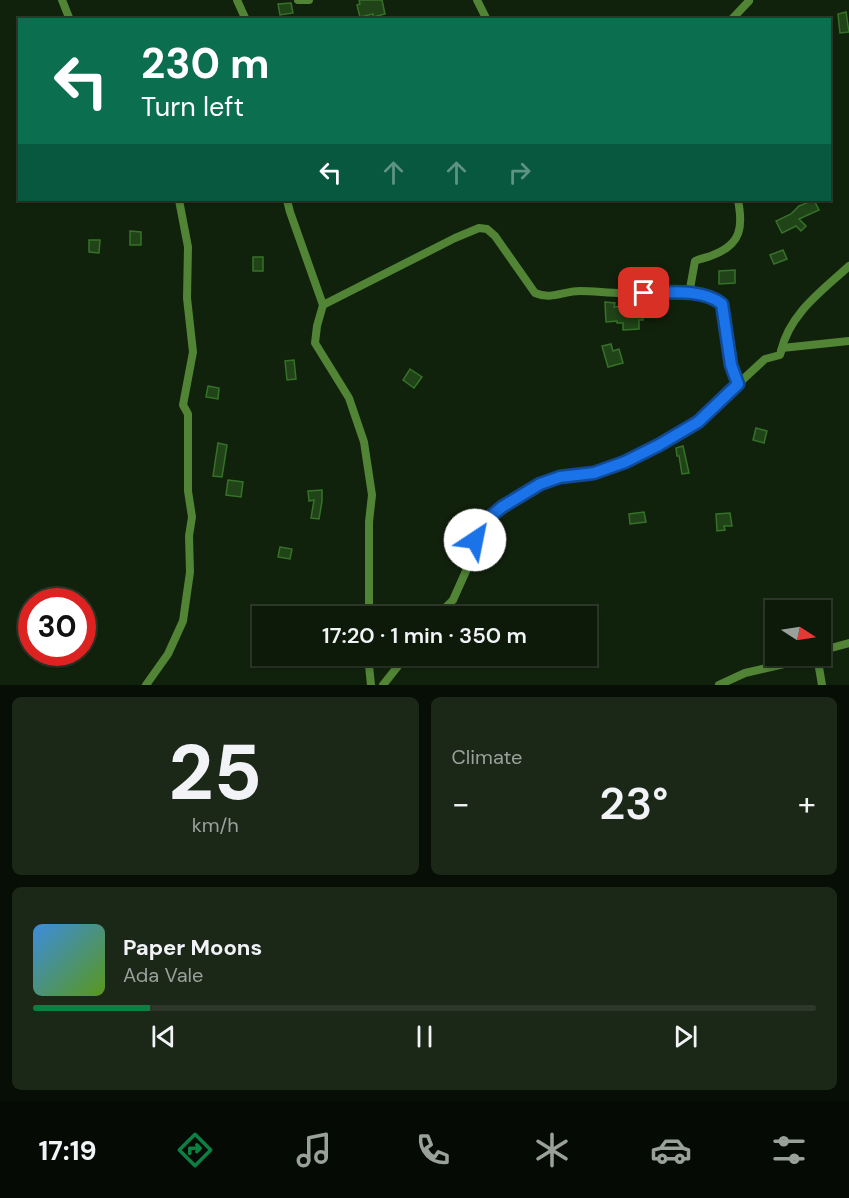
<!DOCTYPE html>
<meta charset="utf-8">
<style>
:root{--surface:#0d1a09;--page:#1b2717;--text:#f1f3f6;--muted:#9aa19c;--line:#2d382a;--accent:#0b8043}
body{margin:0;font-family:"DM Sans",sans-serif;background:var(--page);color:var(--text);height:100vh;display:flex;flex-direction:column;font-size:22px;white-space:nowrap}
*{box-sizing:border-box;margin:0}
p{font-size:20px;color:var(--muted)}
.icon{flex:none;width:33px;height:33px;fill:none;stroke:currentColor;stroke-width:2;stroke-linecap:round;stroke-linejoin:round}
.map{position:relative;height:685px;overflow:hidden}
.side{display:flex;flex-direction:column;gap:12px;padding:12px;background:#070e05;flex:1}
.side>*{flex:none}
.banner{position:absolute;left:18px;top:18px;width:813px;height:183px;border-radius:0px;box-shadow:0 2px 4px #0004,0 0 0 2px var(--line);background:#0b6e4f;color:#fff;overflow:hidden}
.needle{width:39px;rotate:102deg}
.controls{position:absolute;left:765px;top:600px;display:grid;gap:12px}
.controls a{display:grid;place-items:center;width:66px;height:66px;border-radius:0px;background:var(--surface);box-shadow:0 2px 4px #0004,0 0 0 2px var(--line);font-size:30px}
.speed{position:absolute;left:18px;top:588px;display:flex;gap:12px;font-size:30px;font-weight:700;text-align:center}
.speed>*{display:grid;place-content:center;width:78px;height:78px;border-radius:50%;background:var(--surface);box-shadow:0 2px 4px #0004,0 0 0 2px var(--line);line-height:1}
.speed .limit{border:9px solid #d22;background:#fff;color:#111}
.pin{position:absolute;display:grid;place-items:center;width:51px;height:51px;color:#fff;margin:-26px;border-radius:12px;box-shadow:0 3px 9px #0006}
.me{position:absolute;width:66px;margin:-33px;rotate:34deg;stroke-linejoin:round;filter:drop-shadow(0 0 4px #0008)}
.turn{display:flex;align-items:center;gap:21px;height:126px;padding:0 24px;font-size:27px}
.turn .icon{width:78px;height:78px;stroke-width:2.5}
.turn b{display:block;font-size:42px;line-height:51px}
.lanes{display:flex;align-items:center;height:57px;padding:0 24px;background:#0003;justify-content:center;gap:30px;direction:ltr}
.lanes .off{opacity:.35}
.big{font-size:45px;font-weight:600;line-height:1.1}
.side .tile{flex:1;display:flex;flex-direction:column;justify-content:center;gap:9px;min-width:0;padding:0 21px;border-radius:9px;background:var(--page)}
.side .dial{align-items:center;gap:0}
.dial b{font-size:78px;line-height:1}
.song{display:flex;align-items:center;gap:18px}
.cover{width:72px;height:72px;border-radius:9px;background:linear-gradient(135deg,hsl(210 70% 55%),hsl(90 70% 35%))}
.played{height:6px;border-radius:3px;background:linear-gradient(90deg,var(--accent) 15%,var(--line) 15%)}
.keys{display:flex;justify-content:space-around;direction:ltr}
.heat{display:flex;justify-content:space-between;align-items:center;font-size:33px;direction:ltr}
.side .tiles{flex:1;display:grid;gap:12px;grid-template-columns:1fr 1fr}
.tile:last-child{grid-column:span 2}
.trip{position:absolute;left:252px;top:606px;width:345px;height:60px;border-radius:0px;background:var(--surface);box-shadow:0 2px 4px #0004,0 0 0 2px var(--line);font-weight:600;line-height:60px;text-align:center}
.tabs{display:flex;height:96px;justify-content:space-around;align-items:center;background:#050a04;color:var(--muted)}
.tabs .icon{width:42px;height:42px}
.tabs .selected{color:var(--accent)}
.tabs b{font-size:27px;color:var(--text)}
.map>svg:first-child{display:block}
.building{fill:#204418;stroke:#367129;stroke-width:1.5}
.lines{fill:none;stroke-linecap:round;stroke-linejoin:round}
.street{stroke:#518435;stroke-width:8}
.route-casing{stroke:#114b97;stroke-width:15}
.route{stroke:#1a73e8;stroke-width:10}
</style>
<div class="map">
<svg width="849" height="685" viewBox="0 0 849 685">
<rect width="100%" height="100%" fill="#11220c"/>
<!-- building -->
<g class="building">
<path d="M359,0H382L385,14L373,17V14L360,17L357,5L360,4Z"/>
<path d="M291,3L293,13L280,15L278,4Z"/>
<path d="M846,12L849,32L840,33L838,14Z"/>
<path d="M814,200L819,210L799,219L806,226L801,231L796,226L782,233L776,221L791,214L799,206Z"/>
<path d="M130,231L141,232V245H130Z"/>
<path d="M89,240H100L99,253L89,252Z"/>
<path d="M783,250L787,259L774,264L770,255Z"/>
<rect x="253" y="257" width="10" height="14"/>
<path d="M735,270V283L719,284V271Z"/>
<path d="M605,302L615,303L614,307L642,305L643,320H639V329L623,330V323H617V321L606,322Z"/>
<path d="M611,344L613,351L619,349L623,363L608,367L602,346Z"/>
<path d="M294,360L296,379L287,380L285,361Z"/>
<path d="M410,369L422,377L414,388L403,380Z"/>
<path d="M208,386L219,388L218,399L206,397Z"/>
<path d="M756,428L767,431L764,443L753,440Z"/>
<path d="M218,443L227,445L222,477L213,476Z"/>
<path d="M683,446L689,473L682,474L679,456H677L676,448Z"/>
<path d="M228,480L243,482L241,497L226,495Z"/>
<path d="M322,490V501L319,519L311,518L314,500L309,501L308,491Z"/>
<path d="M644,512L646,522L630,524L629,514Z"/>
<path d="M730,513L732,526H724L725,530L717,531L716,514Z"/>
<path d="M280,547L292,549L290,559L278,557Z"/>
</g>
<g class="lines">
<!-- street -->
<g class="street">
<path d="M62,0L70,20"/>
<path d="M237,0L246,20"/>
<path d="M298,0H309"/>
<path d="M477,0L487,20"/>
<path d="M731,20L749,1"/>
<path d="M287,200L290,212L323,305L317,326L315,343L349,398L364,442L372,495L369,522V616"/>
<path d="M689,294L695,261C701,258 707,258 713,255C742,244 743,226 738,200"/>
<path d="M323,305L455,238L479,228L487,229L495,236L535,293C551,300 564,291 580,291C594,291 608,293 622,293C650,294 700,287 722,304L731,365L737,384"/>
<path d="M781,351C790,313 822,291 849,266"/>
<path d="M437,616L453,600L466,571L475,540L484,522L503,507L540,484L560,477L594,473L625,462L683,432L698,421L765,359L780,355L782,348L849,341"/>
<path d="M820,651L849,643"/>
<path d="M368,656L371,685"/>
<path d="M817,656L822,685"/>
<path d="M146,685L168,654L183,621L190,572L189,536L192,517L188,491V414L183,405L193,352L187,298L188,247L179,200"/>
<path d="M383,685L406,656"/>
<path d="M719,685L745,673L806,659L813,656"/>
</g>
</g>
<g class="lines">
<!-- route casing -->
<g class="route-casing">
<path id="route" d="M475,540L484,522L502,507L540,484L560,477L594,473L625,462L659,445L698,422L738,384L731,365L722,304C702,288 668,293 644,293"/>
</g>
<!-- route -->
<use href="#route" class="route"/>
</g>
</svg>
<div class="controls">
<a><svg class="needle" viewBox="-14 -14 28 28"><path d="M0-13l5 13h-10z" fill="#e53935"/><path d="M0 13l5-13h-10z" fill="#9aa19c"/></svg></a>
</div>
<div class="speed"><div class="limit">30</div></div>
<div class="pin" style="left:644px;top:293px;background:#d93025"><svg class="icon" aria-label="arrive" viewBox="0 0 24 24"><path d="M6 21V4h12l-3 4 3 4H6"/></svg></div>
<svg class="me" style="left:475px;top:540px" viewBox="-20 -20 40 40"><circle r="19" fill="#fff"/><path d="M0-13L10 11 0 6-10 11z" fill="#1a73e8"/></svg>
<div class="trip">17:20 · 1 min · 350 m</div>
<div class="banner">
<div class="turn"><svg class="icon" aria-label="left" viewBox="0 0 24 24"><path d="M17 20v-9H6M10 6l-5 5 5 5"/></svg><div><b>230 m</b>Turn left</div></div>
<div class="lanes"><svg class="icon" aria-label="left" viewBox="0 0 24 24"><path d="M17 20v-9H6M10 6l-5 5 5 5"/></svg><svg class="icon off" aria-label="ahead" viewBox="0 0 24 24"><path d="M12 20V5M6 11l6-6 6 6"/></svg><svg class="icon off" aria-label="ahead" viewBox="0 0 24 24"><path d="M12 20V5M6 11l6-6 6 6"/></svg><svg class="icon off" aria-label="right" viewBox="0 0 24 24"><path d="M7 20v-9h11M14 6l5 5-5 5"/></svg></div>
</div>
</div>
<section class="side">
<div class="tiles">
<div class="tile dial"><b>25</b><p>km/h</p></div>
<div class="tile"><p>Climate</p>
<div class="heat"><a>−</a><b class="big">23°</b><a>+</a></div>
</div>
<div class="tile">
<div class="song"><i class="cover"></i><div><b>Paper Moons</b><p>Ada Vale</p></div></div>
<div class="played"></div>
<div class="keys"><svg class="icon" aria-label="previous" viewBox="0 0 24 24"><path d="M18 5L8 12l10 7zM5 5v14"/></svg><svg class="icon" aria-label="pause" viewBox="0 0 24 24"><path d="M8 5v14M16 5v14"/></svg><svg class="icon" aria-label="next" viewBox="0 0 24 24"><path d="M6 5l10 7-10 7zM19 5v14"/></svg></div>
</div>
</div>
</section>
<nav class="tabs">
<b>17:19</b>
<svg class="icon selected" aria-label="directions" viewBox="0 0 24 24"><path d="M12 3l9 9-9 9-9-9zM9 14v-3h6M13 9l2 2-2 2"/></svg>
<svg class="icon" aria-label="music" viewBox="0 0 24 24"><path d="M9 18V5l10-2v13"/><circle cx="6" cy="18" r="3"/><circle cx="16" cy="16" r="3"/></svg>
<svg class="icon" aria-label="phone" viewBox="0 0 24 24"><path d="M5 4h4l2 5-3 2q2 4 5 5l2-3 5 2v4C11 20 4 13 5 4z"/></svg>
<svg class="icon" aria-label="climate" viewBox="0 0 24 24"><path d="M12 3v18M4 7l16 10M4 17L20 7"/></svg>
<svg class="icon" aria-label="car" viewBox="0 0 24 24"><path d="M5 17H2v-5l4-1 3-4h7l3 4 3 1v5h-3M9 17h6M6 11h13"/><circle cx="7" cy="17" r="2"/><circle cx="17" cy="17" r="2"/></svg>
<svg class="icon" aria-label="filters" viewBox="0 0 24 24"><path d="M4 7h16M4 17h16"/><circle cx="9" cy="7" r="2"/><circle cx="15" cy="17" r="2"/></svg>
</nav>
